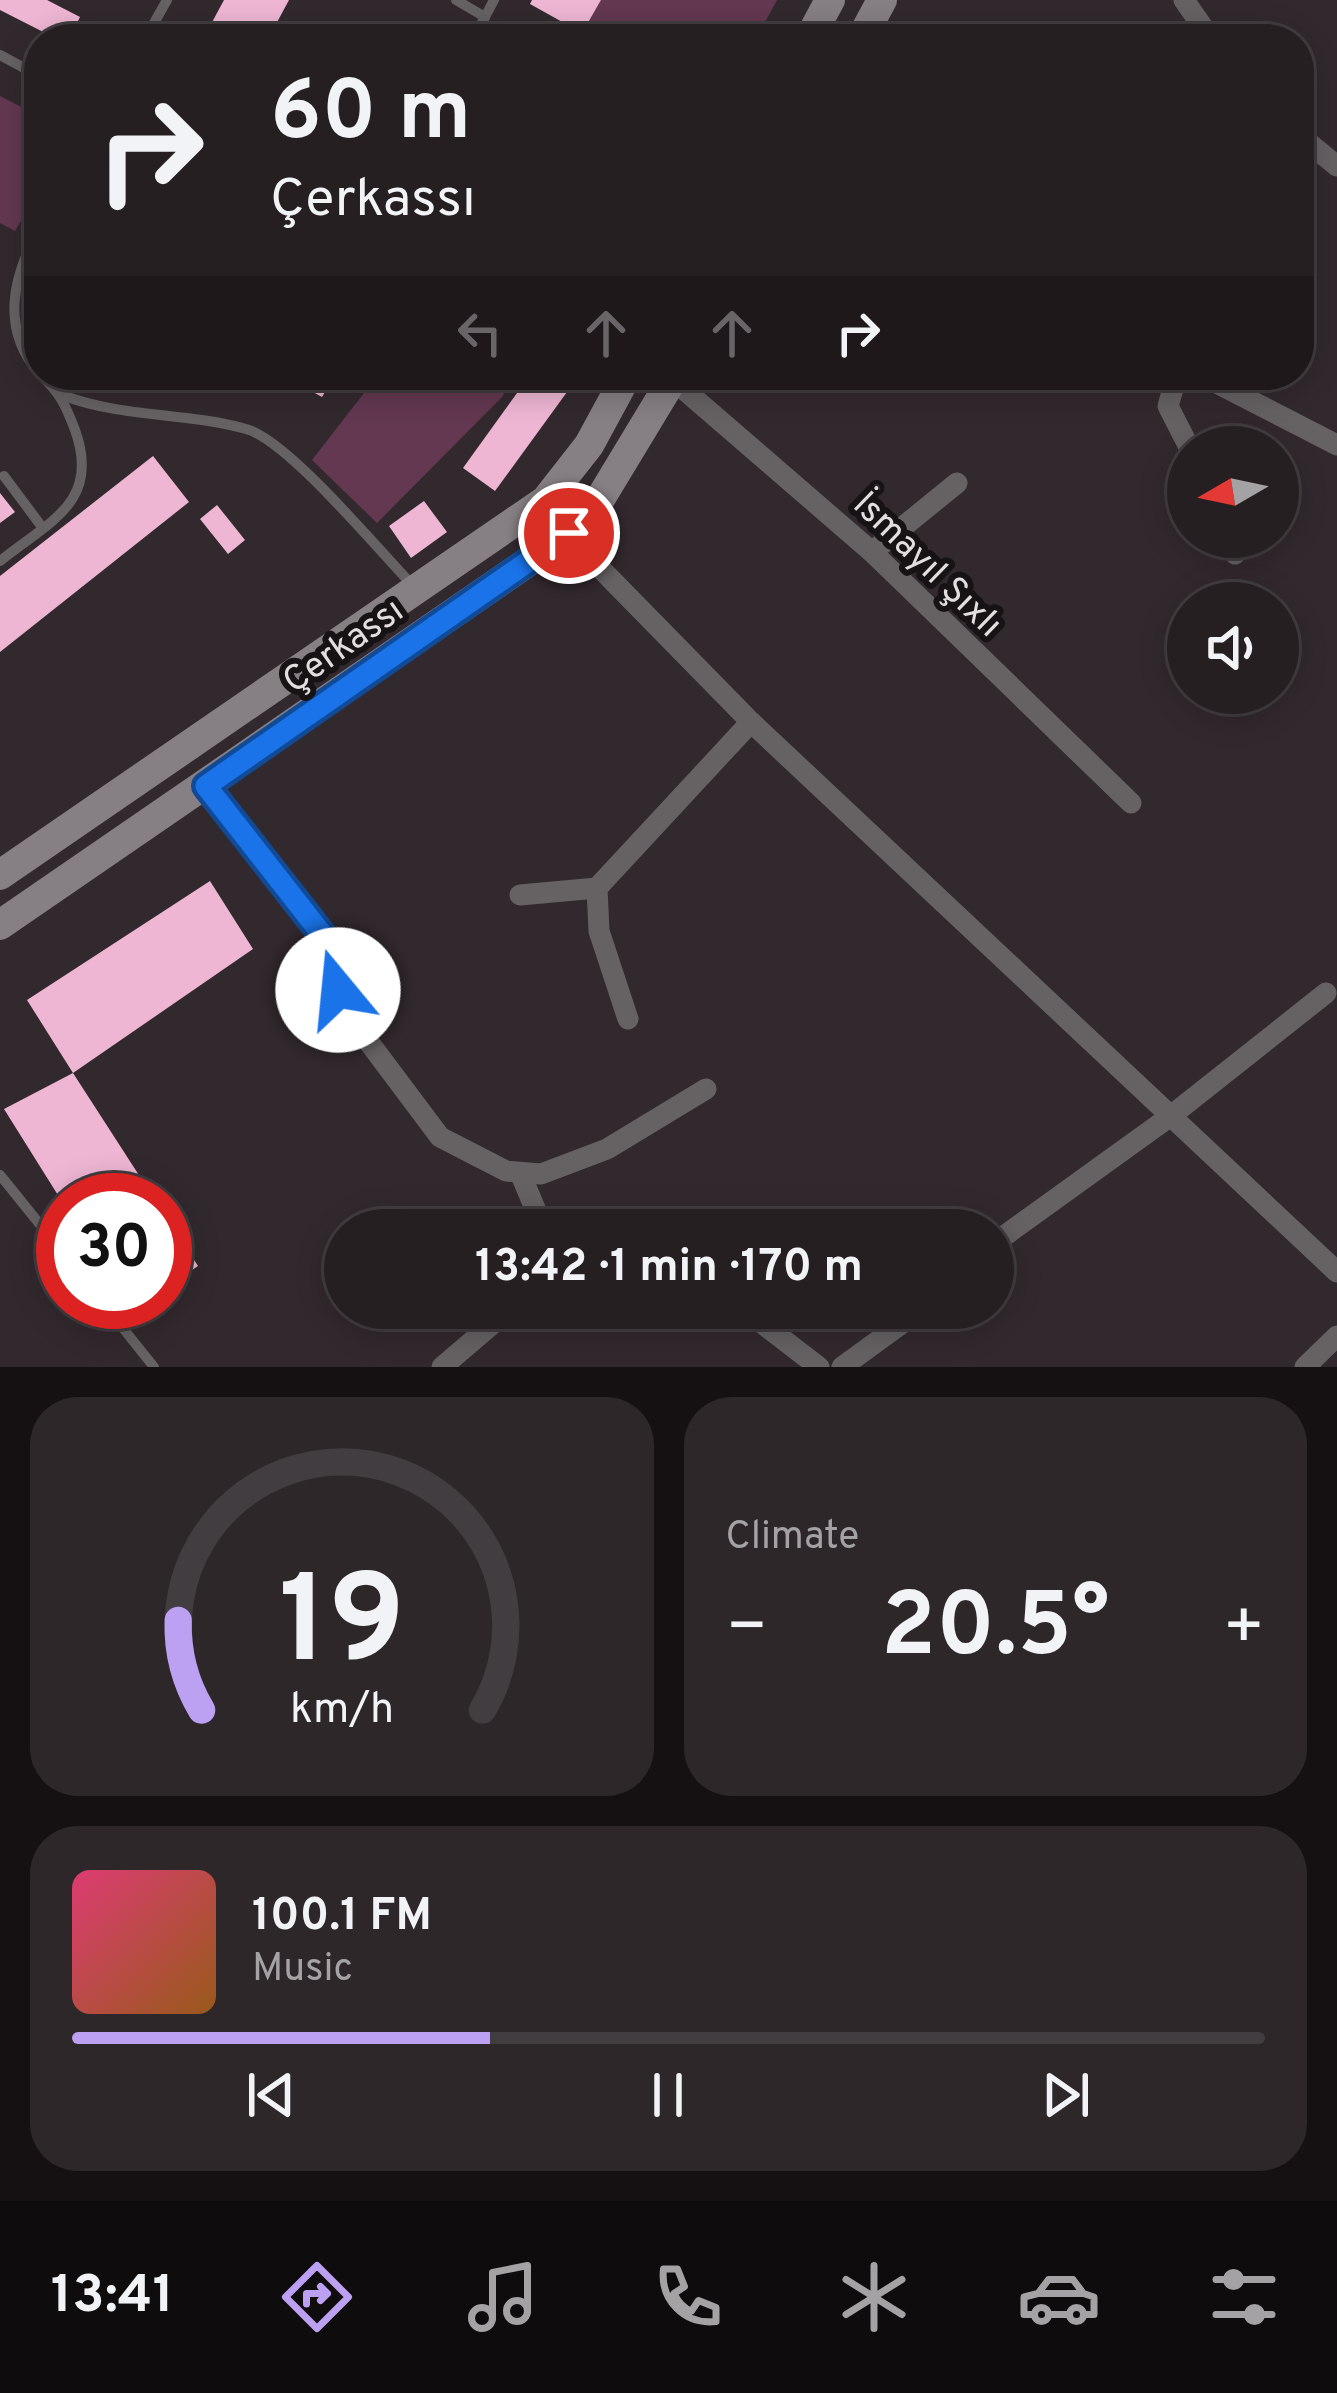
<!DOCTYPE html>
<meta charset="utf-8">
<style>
:root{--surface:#261f22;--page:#2e272a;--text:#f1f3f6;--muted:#a4a2a5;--line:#423d40;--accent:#bca0f2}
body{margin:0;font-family:Overpass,sans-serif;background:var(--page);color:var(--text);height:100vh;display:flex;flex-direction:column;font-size:45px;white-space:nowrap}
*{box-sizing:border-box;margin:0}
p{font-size:39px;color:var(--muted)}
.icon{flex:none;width:66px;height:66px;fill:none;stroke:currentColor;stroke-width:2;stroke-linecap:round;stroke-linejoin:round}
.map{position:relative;height:1367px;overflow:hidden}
.details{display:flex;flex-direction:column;gap:30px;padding:30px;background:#151113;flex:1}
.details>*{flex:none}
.banner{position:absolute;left:24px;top:24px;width:1290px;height:366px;border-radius:48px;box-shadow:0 6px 30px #0003,0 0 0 3px var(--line);background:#261f22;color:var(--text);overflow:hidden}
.needle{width:78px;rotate:261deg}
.controls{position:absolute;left:1167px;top:426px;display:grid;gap:24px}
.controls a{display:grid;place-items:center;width:132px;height:132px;border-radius:50%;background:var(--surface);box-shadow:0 6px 30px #0003,0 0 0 3px var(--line);font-size:60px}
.speed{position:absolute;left:36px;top:1173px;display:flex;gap:24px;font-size:60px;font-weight:700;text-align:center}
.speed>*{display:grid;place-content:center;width:156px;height:156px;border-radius:50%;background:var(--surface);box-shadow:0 6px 30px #0003,0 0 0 3px var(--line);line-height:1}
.speed .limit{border:18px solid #d22;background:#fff;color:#111}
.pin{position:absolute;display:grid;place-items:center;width:102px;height:102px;color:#fff;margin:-51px;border:6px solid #fff;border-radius:50%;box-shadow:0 3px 12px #0007}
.me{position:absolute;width:132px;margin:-66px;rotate:343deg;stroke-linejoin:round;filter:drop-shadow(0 0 9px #0008)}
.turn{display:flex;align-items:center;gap:42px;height:252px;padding:0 48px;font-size:54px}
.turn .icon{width:156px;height:156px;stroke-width:2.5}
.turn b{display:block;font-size:84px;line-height:102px}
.lanes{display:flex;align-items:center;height:114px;padding:0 48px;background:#0003;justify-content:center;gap:60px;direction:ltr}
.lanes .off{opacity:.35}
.big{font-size:90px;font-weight:700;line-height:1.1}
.details .card{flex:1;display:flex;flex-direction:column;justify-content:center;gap:18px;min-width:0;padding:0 42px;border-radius:48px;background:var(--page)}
.details .dial{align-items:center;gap:0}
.dial svg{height:312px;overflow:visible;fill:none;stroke:var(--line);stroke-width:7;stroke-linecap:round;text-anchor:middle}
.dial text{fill:var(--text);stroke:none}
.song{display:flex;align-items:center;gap:36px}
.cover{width:144px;height:144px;border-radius:18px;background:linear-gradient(135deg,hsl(340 70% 55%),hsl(30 70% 35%))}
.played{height:12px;border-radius:6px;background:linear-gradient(90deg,var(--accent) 35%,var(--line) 35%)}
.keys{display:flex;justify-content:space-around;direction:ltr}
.heat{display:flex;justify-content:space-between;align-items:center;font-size:66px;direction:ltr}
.details .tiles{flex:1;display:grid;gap:30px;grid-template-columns:1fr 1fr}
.card:last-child{grid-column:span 2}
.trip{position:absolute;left:324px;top:1209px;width:690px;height:120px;border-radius:60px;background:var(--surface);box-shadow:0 6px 30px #0003,0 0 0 3px var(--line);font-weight:700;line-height:120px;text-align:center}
.tab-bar{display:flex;height:192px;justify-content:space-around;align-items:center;background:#0f0c0e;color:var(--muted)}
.tab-bar .icon{width:84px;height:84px}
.tab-bar .on{color:var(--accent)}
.tab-bar b{font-size:54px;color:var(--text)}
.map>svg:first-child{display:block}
.green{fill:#633850}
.building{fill:#eeb6d3}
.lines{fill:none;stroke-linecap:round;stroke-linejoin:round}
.path{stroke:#696165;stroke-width:4.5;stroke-dasharray:9 6;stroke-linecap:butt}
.lane{stroke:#666264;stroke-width:10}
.street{stroke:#666264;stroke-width:21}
.secondary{stroke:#867f83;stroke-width:30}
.route-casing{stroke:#114b97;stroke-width:30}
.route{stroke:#1a73e8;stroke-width:21}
.labels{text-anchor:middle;stroke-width:12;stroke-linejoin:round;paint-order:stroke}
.street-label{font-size:36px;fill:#e3dee0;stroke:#171315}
</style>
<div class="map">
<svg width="1337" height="1367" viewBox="0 0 1337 1367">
<rect width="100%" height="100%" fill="#32292e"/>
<!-- green -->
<g class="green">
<path d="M601,0H777L756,39H578Z"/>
<path d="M0,96L39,116V189L15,231L0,223Z"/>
<path d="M378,375H514L502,397L377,523L312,460Z"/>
</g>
<!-- building -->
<g class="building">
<path d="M0,0H47L80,17L69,39H57L0,10Z"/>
<path d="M224,0H289L268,39H203Z"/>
<path d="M532,0H601L582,33L530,4Z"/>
<path d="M282,375H335L322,397Z"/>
<path d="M530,375H566L575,381L495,491L463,468Z"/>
<path d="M153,456L189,502L0,652V576Z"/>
<path d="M0,493L15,512L0,523Z"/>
<path d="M424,501L447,532L411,558L389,526Z"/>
<path d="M217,505L245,540L228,554L200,519Z"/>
<path d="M210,881L253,949L73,1073L155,1200H61L4,1109L73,1073L27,1000Z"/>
<path d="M165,1215L198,1266L165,1288Z"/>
</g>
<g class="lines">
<!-- path -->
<path class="path" d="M499,23L545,39"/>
<!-- lane -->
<g class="lane">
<path d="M456,0L485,17L473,39"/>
<path d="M485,17L494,0"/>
<path d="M145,39L167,0"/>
<path d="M0,55L39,76"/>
<path d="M39,229C13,276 0,328 39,373"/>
<path d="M62,395C122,418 185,412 246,429C288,440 381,553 416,589"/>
<path d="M4,476L42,527"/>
<path d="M0,561C50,521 101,502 75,430C66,406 60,393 41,375"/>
<path d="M0,1175L63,1253"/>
<path d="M102,1302L154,1367"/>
</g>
<!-- street -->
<g class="street">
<path d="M1184,0L1211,39"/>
<path d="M1299,135L1337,166"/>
<path d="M1177,375L1168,406L1189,447"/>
<path d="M1201,375L1337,445"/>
<path d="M673,380L872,552L1131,803"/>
<path d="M546,500L601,569L751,722L1337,1272"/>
<path d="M1229,537L1235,554"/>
<path d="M872,552L957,483"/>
<path d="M206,786L321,933L350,1017L440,1137L506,1171L541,1174L607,1149L706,1089"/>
<path d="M520,895L597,888"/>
<path d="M628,1019L599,931L597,888L751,722"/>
<path d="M521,1175L544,1230"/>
<path d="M993,1244L1172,1115L1326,993"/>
<path d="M742,1308L819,1367"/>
<path d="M442,1367L511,1308"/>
<path d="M842,1367L923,1308"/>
<path d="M1305,1367L1337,1336"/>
</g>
<!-- secondary -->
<g class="secondary">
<path d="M809,39L830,0"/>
<path d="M861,39L882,0"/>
<path d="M0,875L546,500L589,445L627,375"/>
<path d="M0,925L570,533L594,509L675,375"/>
</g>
</g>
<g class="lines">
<!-- route casing -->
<g class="route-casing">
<path id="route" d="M338,990L321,933L206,786L569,533"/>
</g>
<!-- route -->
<use href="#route" class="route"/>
</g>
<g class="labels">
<!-- street labels -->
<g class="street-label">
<text transform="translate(929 563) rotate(44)" y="13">İsmayıl Şıxlı</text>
<text transform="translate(342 644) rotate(-35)" y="13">Çerkassı</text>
</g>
</g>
</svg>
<div class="controls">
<a><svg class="needle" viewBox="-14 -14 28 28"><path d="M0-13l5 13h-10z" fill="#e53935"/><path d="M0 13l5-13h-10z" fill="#a4a2a5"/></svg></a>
<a><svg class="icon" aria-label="sound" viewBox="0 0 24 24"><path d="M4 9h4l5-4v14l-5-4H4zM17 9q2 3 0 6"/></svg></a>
</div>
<div class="speed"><div class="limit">30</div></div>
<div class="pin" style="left:569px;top:533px;background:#d93025"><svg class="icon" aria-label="arrive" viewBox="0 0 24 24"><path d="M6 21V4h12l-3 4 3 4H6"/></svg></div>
<svg class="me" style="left:338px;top:990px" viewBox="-20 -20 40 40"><circle r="19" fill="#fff"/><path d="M0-13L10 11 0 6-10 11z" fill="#1a73e8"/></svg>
<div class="trip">13:42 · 1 min · 170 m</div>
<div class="banner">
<div class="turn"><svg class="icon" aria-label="right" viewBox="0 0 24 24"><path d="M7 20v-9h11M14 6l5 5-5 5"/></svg><div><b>60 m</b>Çerkassı</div></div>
<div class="lanes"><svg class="icon off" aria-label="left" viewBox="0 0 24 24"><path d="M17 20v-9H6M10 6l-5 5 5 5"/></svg><svg class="icon off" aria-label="ahead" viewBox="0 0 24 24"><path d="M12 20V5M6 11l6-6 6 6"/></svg><svg class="icon off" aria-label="ahead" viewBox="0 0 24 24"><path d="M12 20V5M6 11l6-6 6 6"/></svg><svg class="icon" aria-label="right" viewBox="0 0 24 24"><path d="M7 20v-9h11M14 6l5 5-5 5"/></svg></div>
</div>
</div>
<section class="details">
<div class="tiles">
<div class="card dial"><svg viewBox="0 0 100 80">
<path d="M14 69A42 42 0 1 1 86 69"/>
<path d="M14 69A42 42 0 0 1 8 46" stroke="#bca0f2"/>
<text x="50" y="56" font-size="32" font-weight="700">19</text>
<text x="50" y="72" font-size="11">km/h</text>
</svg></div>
<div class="card"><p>Climate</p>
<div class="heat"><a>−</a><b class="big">20.5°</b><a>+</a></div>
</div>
<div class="card">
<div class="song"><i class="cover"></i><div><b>100.1 FM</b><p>Music</p></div></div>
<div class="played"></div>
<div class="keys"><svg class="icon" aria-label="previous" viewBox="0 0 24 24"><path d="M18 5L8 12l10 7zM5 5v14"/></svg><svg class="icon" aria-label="pause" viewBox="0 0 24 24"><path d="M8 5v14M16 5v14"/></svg><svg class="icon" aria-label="next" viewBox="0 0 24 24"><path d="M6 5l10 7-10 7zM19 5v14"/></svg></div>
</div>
</div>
</section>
<nav class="tab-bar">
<b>13:41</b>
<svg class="icon on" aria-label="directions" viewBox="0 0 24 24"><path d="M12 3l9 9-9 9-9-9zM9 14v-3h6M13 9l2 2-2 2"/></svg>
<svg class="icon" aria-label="music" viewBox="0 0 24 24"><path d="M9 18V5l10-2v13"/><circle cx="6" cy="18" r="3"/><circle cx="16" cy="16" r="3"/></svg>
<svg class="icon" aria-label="phone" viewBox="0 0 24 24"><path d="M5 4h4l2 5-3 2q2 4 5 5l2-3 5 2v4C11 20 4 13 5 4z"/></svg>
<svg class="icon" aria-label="climate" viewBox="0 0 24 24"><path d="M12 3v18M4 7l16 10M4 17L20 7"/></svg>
<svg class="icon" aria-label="car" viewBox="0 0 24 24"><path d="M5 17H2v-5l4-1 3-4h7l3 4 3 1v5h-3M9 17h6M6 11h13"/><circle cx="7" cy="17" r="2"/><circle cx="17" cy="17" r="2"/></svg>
<svg class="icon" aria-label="filters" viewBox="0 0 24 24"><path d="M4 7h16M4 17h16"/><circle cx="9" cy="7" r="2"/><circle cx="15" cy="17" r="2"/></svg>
</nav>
